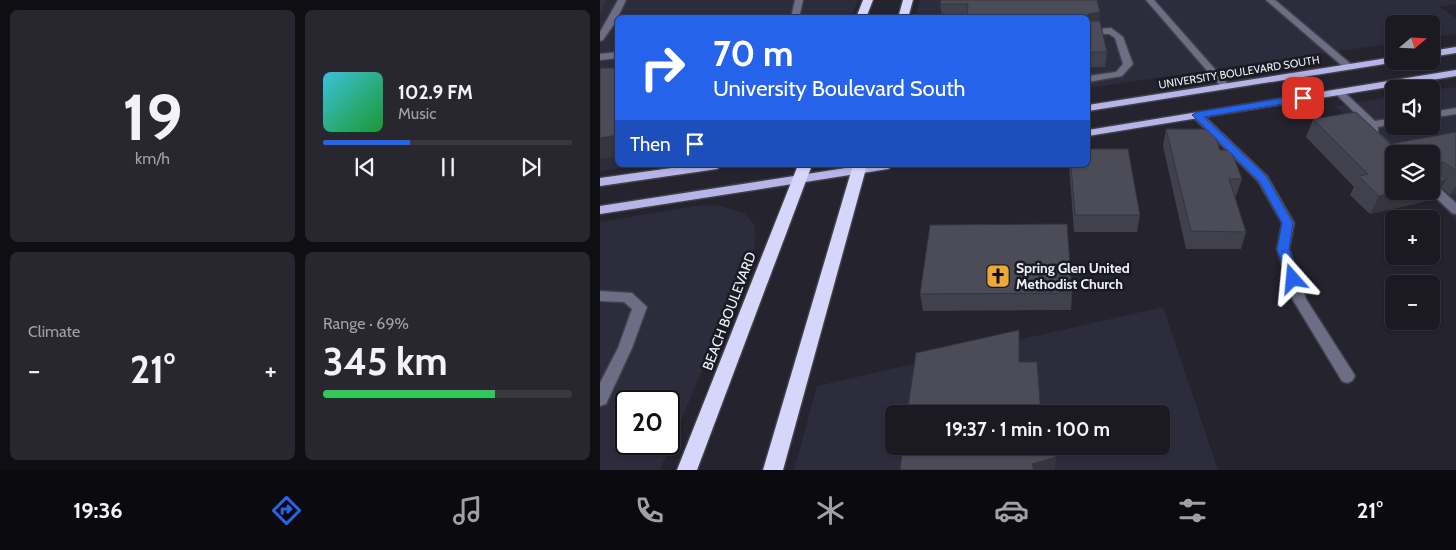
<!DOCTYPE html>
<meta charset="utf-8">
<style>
:root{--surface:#1b1a22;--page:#28272f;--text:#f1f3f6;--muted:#a0a1a5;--line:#393840;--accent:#2563eb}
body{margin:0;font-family:Cabin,sans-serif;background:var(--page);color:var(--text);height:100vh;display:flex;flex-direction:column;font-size:19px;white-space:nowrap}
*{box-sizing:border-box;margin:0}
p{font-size:16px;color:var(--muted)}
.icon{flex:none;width:28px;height:28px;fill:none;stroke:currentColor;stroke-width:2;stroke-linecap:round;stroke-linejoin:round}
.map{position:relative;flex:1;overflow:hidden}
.drawer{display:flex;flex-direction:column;gap:10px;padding:10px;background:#0f0e13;width:600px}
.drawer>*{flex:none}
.banner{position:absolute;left:15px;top:15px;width:475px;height:152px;border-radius:8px;box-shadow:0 1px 4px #0004,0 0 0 1px var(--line);background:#2563eb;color:#fff;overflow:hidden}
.needle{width:32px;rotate:71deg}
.buttons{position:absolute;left:785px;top:15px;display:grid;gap:10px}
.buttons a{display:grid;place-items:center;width:55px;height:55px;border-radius:8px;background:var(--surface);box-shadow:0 1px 4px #0004,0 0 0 1px var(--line);font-size:25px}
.speed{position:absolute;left:15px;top:390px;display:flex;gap:10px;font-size:25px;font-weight:700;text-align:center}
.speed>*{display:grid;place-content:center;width:65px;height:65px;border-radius:50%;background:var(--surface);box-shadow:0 1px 4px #0004,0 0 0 1px var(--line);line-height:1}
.speed .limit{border:2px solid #111;border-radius:8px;background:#fff;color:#111}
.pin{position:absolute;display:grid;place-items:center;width:42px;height:42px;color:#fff;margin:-21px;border-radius:10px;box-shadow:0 2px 8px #0006}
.me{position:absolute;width:55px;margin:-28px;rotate:342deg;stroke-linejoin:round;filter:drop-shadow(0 0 4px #0008)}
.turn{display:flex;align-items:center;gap:18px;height:105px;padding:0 15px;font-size:22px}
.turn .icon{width:65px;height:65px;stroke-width:2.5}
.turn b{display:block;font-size:35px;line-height:42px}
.then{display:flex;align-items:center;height:48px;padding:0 15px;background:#0003;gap:10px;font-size:19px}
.big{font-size:38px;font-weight:700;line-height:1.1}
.drawer .widget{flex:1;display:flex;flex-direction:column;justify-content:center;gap:8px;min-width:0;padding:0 18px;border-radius:8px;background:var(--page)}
.drawer .dial{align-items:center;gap:0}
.dial b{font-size:65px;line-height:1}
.song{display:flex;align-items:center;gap:15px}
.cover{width:60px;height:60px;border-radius:8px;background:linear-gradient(135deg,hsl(190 70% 55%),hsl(130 70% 35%))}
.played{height:5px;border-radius:2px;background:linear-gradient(90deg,var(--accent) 35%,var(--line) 35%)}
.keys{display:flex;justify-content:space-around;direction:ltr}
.heat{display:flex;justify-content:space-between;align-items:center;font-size:28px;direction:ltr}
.charge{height:8px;border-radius:4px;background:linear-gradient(90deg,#34c759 69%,var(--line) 0)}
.drawer .tiles{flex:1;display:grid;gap:10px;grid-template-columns:repeat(2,1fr)}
.trip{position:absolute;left:285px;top:405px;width:285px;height:50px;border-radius:8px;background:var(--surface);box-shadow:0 1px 4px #0004,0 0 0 1px var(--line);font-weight:700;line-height:50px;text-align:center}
.menu{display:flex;height:80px;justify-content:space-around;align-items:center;background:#0b0a0e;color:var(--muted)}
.menu .icon{width:35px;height:35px}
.menu .on{color:var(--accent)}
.menu b{font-size:22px;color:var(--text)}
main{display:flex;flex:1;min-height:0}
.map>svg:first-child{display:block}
.built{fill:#2d2c3d;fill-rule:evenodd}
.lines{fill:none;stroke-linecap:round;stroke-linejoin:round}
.minor-casing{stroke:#40404a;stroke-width:3}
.major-casing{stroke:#40404a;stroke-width:3}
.highway-casing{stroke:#40404a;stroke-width:3}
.minor{fill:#6d6d85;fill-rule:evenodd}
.major{fill:#b7b5e8;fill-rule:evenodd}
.highway{fill:#d6d5fa;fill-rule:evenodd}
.wall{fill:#41414d}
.shaded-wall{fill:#35353e}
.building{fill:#4c4c59;stroke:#35353e}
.route{fill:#2563eb;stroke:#184099}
.labels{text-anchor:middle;stroke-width:5;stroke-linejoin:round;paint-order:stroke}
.far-street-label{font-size:11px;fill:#efeff6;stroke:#1a1a25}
.poi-label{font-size:14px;font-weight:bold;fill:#efeff6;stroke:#1a1a25;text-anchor:start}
.street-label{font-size:14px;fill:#efeff6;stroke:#1a1a25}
</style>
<main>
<section class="drawer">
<div class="tiles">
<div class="widget dial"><b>19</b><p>km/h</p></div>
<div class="widget">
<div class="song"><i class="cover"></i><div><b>102.9 FM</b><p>Music</p></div></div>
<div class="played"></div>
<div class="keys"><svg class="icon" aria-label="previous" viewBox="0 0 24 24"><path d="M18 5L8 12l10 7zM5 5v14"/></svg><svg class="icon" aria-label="pause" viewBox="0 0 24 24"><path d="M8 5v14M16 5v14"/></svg><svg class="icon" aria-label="next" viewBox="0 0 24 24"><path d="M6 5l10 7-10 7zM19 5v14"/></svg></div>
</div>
<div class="widget"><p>Climate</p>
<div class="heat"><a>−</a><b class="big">21°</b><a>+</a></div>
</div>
<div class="widget"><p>Range · 69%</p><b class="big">345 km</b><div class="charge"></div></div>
</div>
</section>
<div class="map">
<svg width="856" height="470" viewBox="0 0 856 470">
<rect width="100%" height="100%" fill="#24232e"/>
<!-- built -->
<g class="built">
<path d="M0,0H258L251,17L18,18V165H45L0,171Z"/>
<path d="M320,0H856V4L839,7L856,18V34L831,37V24H794V43L488,88V18H316Z"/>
<path d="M856,87V220L826,191H831V154H794V161L735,106L794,96V126H831V90Z"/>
<path d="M118,205L144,213L155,225V246L60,470H0V222L94,206ZM26,401H69V444H26Z"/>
<path d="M563,307L618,470H194L217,386ZM294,414H561V446H294Z"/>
</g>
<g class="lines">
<!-- minor casing -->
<g class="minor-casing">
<g id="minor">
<path d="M18,0H26L15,23L3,40L0,41V32Z"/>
<path d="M195,0H203L199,18H191Z"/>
<path d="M546,0H554L628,84V88H622Z"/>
<path d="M666,0H675L752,65V69H746Z"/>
<path d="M511,28L523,37L533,64L522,76L488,82V76L516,72L523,64L515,38L509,34H488V30Z"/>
<path d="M18,52V58L0,60V54Z"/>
<path d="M739,89L742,90L775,121L794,118V124L778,127V133L800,154H794V157L791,156L769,136L768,126L734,92Z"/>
<path d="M856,108V114L831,118V112Z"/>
<path d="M597,112L601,113L667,176L694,223L689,249L706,299L752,371L755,376L752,381L747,383L742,381L693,300L677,249L682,223L658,181L593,117L592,115Z"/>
<path d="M831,183L835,184L856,203V214L852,213L829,191H831Z"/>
<path d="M0,291L32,293L47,307L32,348L6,404L0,406V383L18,348L32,309L24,302L0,301Z"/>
</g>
</g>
<!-- major casing -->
<g class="major-casing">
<g id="major">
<path d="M856,47V53L831,57V51Z"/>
<path d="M794,57V61L797,62L488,111V105Z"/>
<path d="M856,70V76L488,136V130Z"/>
<path d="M93,165H123L117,169L0,186V178Z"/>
<path d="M265,165H294L288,169L0,214V206Z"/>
</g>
</g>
<!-- highway casing -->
<g class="highway-casing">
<g id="highway">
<path d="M263,0H273L266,18H256Z"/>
<path d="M303,0H313L308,18H298Z"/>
<path d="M198,165H212L97,470H77Z"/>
<path d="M253,165H267L183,470H163Z"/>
</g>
</g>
<!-- minor -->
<use href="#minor" class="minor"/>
<!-- major -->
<use href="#major" class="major"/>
<!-- highway -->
<use href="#highway" class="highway"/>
</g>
<!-- wall -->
<g class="wall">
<path d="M341,0L500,12L499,21L507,52L505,67H488V18H342L340,4Z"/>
<path d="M713,119L790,144L856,132V195L855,194L850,195L841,187L835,199L770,214L750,195L754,187L706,137Z"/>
<path d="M566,129L620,150L642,179L636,196H635L646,232L641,249H586L563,146Z"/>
<path d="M469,165H488L540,215L537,232H474Z"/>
<path d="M472,293L471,310L323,311L320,294Z"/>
</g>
<!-- shaded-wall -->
<g class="shaded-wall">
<path d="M0,0H6L0,14Z"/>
<path d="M500,12L499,27L488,29V14Z"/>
<path d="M18,135V157L0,159V138Z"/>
<path d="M846,180L835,199L770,214L779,196L798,191H831V183Z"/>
<path d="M856,186V193L855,194L850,195Z"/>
<path d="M456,457L455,470H432V464Z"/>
</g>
<!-- building -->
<g class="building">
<path d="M341,0H497L500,12L488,14L487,18H367L368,4H340Z"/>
<path d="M488,19L489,21H500L507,52H488Z"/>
<path d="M0,68H18V135L0,138Z"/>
<path d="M756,112L790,144L856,132V171L847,164L842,162L838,172L846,180L831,183V154H794V191H798L779,196L759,176L768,174L713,119Z"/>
<path d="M566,129H613L620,150H631L642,179H629L646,232L591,231Z"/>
<path d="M488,149H528L540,215H475L471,165H488Z"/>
<path d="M467,224L472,293L320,294L330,225Z"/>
<path d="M419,330V362H437L441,414H307L316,353Z"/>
<path d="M303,446H452L456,457L432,464L434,470H300Z"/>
</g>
<!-- route -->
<path class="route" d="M703,95L706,96V100L604,117L666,176L693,223L689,249L699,279L697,282H689L687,279L677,249L682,223L659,181L592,115L597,112Z"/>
<!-- icons -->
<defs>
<g id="church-square" transform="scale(1.25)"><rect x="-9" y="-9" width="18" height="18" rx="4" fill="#eca93a" stroke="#1a1a25"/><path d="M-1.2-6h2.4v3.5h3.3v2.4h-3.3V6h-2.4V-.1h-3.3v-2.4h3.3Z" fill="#111"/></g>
</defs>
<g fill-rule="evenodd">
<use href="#church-square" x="398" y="276"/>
</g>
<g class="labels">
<!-- far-street labels -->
<g class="far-street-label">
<text transform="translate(639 72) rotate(-9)" y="4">UNIVERSITY BOULEVARD SOUTH</text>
</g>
<!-- poi labels -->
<g class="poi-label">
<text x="416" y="273">Spring Glen United<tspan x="416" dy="16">Methodist Church</tspan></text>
</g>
<!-- street labels -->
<g class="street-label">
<text transform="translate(129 311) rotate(-69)" y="5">BEACH BOULEVARD</text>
</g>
</g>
</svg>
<div class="buttons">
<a><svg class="needle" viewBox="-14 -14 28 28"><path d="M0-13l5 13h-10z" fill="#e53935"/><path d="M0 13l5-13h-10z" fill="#a0a1a5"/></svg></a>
<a><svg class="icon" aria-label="sound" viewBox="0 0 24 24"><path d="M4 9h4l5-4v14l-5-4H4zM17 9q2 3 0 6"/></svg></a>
<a><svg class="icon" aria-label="layers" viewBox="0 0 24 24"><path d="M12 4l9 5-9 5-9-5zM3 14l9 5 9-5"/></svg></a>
<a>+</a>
<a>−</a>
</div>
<div class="speed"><div class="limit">20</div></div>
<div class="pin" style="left:703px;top:98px;background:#d93025"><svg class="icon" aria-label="arrive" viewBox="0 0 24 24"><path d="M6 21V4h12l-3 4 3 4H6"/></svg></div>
<svg class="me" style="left:693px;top:279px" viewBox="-20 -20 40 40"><path d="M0-17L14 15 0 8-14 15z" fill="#2563eb" stroke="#fff" stroke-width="4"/></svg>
<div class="trip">19:37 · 1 min · 100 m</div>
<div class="banner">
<div class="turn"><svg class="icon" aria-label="right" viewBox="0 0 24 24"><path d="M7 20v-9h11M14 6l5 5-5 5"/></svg><div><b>70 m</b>University Boulevard South</div></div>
<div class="then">Then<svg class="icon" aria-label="arrive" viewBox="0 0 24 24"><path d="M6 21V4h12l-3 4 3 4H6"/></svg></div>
</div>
</div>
</main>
<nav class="menu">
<b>19:36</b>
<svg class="icon on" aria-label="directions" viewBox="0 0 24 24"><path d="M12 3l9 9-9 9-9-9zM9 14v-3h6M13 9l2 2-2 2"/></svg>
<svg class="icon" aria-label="music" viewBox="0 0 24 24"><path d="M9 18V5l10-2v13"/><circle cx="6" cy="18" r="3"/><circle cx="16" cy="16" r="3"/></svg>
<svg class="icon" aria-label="phone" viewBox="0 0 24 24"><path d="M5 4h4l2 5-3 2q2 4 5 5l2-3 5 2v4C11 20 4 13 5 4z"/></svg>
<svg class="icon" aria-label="climate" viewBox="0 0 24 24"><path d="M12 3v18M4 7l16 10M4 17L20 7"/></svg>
<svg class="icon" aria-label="car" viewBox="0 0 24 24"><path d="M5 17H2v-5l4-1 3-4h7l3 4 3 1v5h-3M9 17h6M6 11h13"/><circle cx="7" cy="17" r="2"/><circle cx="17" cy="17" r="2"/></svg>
<svg class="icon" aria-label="filters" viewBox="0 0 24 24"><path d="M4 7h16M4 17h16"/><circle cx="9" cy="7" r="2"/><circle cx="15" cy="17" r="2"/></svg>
<b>21°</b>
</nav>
